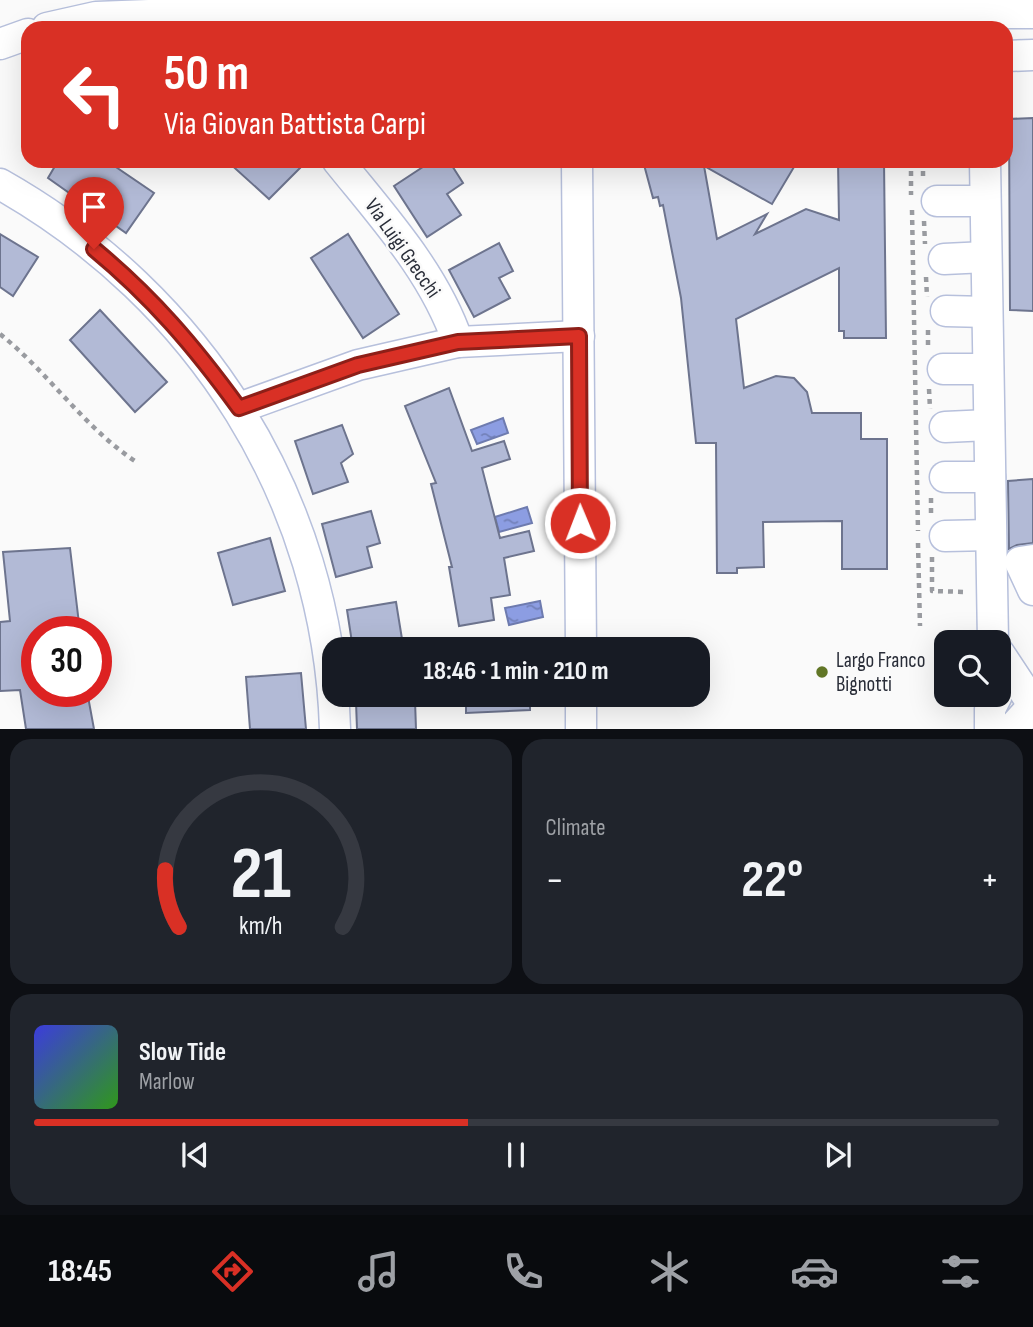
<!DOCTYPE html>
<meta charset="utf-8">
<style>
:root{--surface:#171b24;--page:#20242c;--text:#f1f3f6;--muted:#9ea1a6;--line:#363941;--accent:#d93025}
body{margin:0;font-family:"Sofia Sans Condensed",sans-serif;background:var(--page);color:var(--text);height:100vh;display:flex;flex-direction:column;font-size:26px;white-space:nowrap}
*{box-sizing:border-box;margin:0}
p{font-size:23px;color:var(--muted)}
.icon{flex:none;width:38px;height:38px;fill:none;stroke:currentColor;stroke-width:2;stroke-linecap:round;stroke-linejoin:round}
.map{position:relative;height:729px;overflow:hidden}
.details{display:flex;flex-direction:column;gap:10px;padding:10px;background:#0d0f14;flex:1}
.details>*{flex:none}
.top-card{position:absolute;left:21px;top:21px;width:992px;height:147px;border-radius:21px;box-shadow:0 7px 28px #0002;background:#d93025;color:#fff;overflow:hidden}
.fabs{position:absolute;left:934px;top:630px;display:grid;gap:14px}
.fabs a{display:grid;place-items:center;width:77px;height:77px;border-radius:14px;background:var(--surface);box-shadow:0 7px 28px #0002;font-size:35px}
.speed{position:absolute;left:21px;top:616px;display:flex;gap:14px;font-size:35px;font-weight:700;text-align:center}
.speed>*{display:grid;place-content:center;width:91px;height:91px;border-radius:50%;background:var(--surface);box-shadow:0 7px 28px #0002;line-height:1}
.speed .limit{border:10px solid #d22;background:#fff;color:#111}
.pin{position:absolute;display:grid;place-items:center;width:60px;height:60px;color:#fff;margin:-72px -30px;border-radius:50% 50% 50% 0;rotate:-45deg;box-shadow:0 0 7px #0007}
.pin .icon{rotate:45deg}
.me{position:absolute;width:77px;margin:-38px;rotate:359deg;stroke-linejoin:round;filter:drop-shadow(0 0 5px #0008)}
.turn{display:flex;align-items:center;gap:24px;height:147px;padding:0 28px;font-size:32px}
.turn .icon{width:91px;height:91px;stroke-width:2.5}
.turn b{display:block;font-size:49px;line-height:60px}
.big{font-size:52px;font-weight:700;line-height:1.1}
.details .card{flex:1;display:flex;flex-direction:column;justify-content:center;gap:10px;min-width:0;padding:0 24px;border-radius:21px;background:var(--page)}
.details .dial{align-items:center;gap:0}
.dial svg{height:182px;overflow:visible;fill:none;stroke:var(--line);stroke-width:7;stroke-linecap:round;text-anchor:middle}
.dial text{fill:var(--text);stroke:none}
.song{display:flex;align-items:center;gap:21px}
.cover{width:84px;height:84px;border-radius:10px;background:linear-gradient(135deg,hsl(240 70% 55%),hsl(110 70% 35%))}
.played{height:7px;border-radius:4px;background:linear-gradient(90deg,var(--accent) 45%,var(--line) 45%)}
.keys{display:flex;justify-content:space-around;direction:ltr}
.heat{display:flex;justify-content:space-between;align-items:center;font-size:38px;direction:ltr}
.details .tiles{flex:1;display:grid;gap:10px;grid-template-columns:1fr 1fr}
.card:last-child{grid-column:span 2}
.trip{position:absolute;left:322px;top:637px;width:388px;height:70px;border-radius:21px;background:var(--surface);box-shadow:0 7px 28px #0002;font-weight:700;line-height:70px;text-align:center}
.menu{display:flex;height:112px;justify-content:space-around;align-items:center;background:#090b0e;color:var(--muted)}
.menu .icon{width:49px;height:49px}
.menu .active{color:var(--accent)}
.menu b{font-size:32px;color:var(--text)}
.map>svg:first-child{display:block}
.water{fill:url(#water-ripples);stroke:#6e7baf;stroke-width:2}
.building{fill:#b2bad6;stroke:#6d748e;stroke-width:2}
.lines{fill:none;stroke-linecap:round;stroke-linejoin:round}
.minor-casing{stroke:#b7c0dc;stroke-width:33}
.path{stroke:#999ba0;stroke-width:4.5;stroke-dasharray:5 5;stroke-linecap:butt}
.minor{stroke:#fff;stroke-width:30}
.route-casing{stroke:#8d1f18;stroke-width:18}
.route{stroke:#d93025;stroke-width:12}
.poi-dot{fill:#617626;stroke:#fafafa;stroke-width:2.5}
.labels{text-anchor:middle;stroke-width:5;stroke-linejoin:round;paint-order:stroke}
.street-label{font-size:21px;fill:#292d38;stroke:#fafafa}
.poi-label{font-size:21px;fill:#292d38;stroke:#fafafa;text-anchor:start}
</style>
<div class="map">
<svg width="1033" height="729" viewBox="0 0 1033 729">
<defs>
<pattern id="water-ripples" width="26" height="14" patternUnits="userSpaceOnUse" patternTransform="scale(1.75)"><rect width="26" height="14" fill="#8c9de2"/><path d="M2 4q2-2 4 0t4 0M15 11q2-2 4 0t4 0" fill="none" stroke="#7280b8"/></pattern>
</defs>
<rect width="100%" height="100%" fill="#fafafa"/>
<!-- water -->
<g class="water">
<path d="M503,418L508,433L477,444L471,430Z"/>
<path d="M527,507L532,523L499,532L495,517Z"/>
<path d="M540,601L543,617L509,625L505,608Z"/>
</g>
<!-- building -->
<g class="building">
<path d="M1033,118V311L1010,310L1009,119Z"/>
<path d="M58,161H107L154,193L126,233L48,178Z"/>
<path d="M227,161H307L269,199Z"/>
<path d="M432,161H449L463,183L447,194L461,215L427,237L394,186Z"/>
<path d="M643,161H782L794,167L772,204L704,166L717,239L767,214L755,234L806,209L839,220L838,161H884L886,338H844V331H839V268L736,319L744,388L776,376L794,378L807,392L812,413H861V439H887V569H842V521L763,522L764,567L737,568V573H717L716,443H696L681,298L663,205L660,206L658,197L653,198Z"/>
<path d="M0,234L38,257L13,296L0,287Z"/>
<path d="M348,234L399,314L363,338L311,258Z"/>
<path d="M499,243L513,271L499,278L510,298L474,317L449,270Z"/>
<path d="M100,310L167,382L135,412L70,340Z"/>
<path d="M449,388L472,451L504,441L510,459L482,468L500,538L529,531L534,551L504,558L510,595L491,598L494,620L459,626L449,567H452L431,484L436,483L405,406Z"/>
<path d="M342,425L353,454L341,463L348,482L313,494L295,441Z"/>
<path d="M1033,479V543L1017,545L1009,549L1008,481Z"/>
<path d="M371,511L380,543L367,547L372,567L336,577L322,524Z"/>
<path d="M270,538L285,591L233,605L218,553Z"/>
<path d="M70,548L80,632H37V691H87L94,729H26L20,690L0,691V622L10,621L3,552Z"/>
<path d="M396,602L402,639L387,641L388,649H353L347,610Z"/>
<path d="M301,673L306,729H250L246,677Z"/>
<path d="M466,695H530V710L466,713Z"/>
<path d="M415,700L416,729H357L356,702Z"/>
</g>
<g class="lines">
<!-- minor casing -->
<g class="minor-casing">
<g id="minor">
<path d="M47,28L96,17L175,14L1033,13"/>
<path d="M0,44L28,34"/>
<path d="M1006,56L1033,55"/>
<path d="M338,161C383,217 434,272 458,342"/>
<path d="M577,161L581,649"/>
<path d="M985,161L993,642"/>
<path d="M0,184C200,297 328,499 335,729"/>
<path d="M937,201H985"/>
<path d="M944,259L986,257"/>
<path d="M946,311L987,312"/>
<path d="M943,369H988"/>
<path d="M239,408L358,365L458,342L579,336"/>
<path d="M945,427L989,425"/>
<path d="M945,477H990"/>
<path d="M945,536L991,535"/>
<path d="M1033,560L1020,562L1033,590"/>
<path d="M999,653L1028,697L1033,700"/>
<path d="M581,695V729"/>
<path d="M990,729V709L997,695"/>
<path d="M1012,729L1033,706"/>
</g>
</g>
<!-- path -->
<g class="path">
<path d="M911,161V195"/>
<path d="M923,161V181"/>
<path d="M912,210L918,531"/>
<path d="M924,221L925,244"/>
<path d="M926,277L927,297"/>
<path d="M928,330V349"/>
<path d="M0,334C49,373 85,429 138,463"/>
<path d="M929,389L930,409"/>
<path d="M931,498V517"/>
<path d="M918,543L920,626"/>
<path d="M932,557V591L966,592"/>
</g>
<!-- minor -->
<use href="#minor" class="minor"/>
</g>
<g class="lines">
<!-- route casing -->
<g class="route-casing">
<path id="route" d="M94,249C152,297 194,346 239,408L358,365L458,342L579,336L580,523"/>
</g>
<!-- route -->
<use href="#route" class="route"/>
</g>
<!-- markers -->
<circle class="poi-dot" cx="822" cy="672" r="7"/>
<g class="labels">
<!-- street labels -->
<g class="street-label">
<text transform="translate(403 248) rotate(55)" y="7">Via Luigi Grecchi</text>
</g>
<!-- poi labels -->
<g class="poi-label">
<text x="836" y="667">Largo Franco<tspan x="836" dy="24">Bignotti</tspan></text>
</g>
</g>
</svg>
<div class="fabs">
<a><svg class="icon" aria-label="search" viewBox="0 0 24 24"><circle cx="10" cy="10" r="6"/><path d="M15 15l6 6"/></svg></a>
</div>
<div class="speed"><div class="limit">30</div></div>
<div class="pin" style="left:94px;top:249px;background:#d93025"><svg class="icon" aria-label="arrive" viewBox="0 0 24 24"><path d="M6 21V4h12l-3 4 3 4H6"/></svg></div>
<svg class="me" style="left:580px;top:523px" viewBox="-20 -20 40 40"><circle r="17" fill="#d93025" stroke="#fff" stroke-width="3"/><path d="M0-11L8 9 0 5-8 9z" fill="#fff"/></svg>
<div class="trip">18:46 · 1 min · 210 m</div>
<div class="top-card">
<div class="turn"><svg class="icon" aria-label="left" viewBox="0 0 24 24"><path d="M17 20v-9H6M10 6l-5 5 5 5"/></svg><div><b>50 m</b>Via Giovan Battista Carpi</div></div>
</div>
</div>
<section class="details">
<div class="tiles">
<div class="card dial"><svg viewBox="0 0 100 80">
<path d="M14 69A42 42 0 1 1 86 69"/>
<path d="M14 69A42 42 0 0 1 8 44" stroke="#d93025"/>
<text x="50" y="56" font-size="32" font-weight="700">21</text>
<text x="50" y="72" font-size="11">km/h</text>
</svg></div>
<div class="card"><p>Climate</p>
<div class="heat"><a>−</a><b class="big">22°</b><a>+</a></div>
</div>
<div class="card">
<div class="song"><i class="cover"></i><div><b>Slow Tide</b><p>Marlow</p></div></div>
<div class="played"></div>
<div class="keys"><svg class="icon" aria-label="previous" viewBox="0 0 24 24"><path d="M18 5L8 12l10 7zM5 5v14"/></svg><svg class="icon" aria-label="pause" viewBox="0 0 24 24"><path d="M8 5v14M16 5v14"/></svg><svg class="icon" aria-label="next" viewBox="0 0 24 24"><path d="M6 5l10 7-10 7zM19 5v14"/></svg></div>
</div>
</div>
</section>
<nav class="menu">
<b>18:45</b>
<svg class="icon active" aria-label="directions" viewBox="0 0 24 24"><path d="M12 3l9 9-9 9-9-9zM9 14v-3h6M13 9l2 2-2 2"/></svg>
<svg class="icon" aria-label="music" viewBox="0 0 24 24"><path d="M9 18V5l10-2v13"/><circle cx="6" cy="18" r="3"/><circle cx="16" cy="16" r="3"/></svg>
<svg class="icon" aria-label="phone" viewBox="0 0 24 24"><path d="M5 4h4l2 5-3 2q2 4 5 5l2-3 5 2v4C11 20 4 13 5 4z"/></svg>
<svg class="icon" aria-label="climate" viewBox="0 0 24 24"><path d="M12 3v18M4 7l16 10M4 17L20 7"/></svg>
<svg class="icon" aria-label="car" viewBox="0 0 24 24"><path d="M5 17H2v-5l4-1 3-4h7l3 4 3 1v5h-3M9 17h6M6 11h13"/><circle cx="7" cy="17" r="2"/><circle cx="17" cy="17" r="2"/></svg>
<svg class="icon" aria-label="filters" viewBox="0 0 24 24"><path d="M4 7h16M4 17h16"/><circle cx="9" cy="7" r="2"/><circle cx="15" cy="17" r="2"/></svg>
</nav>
